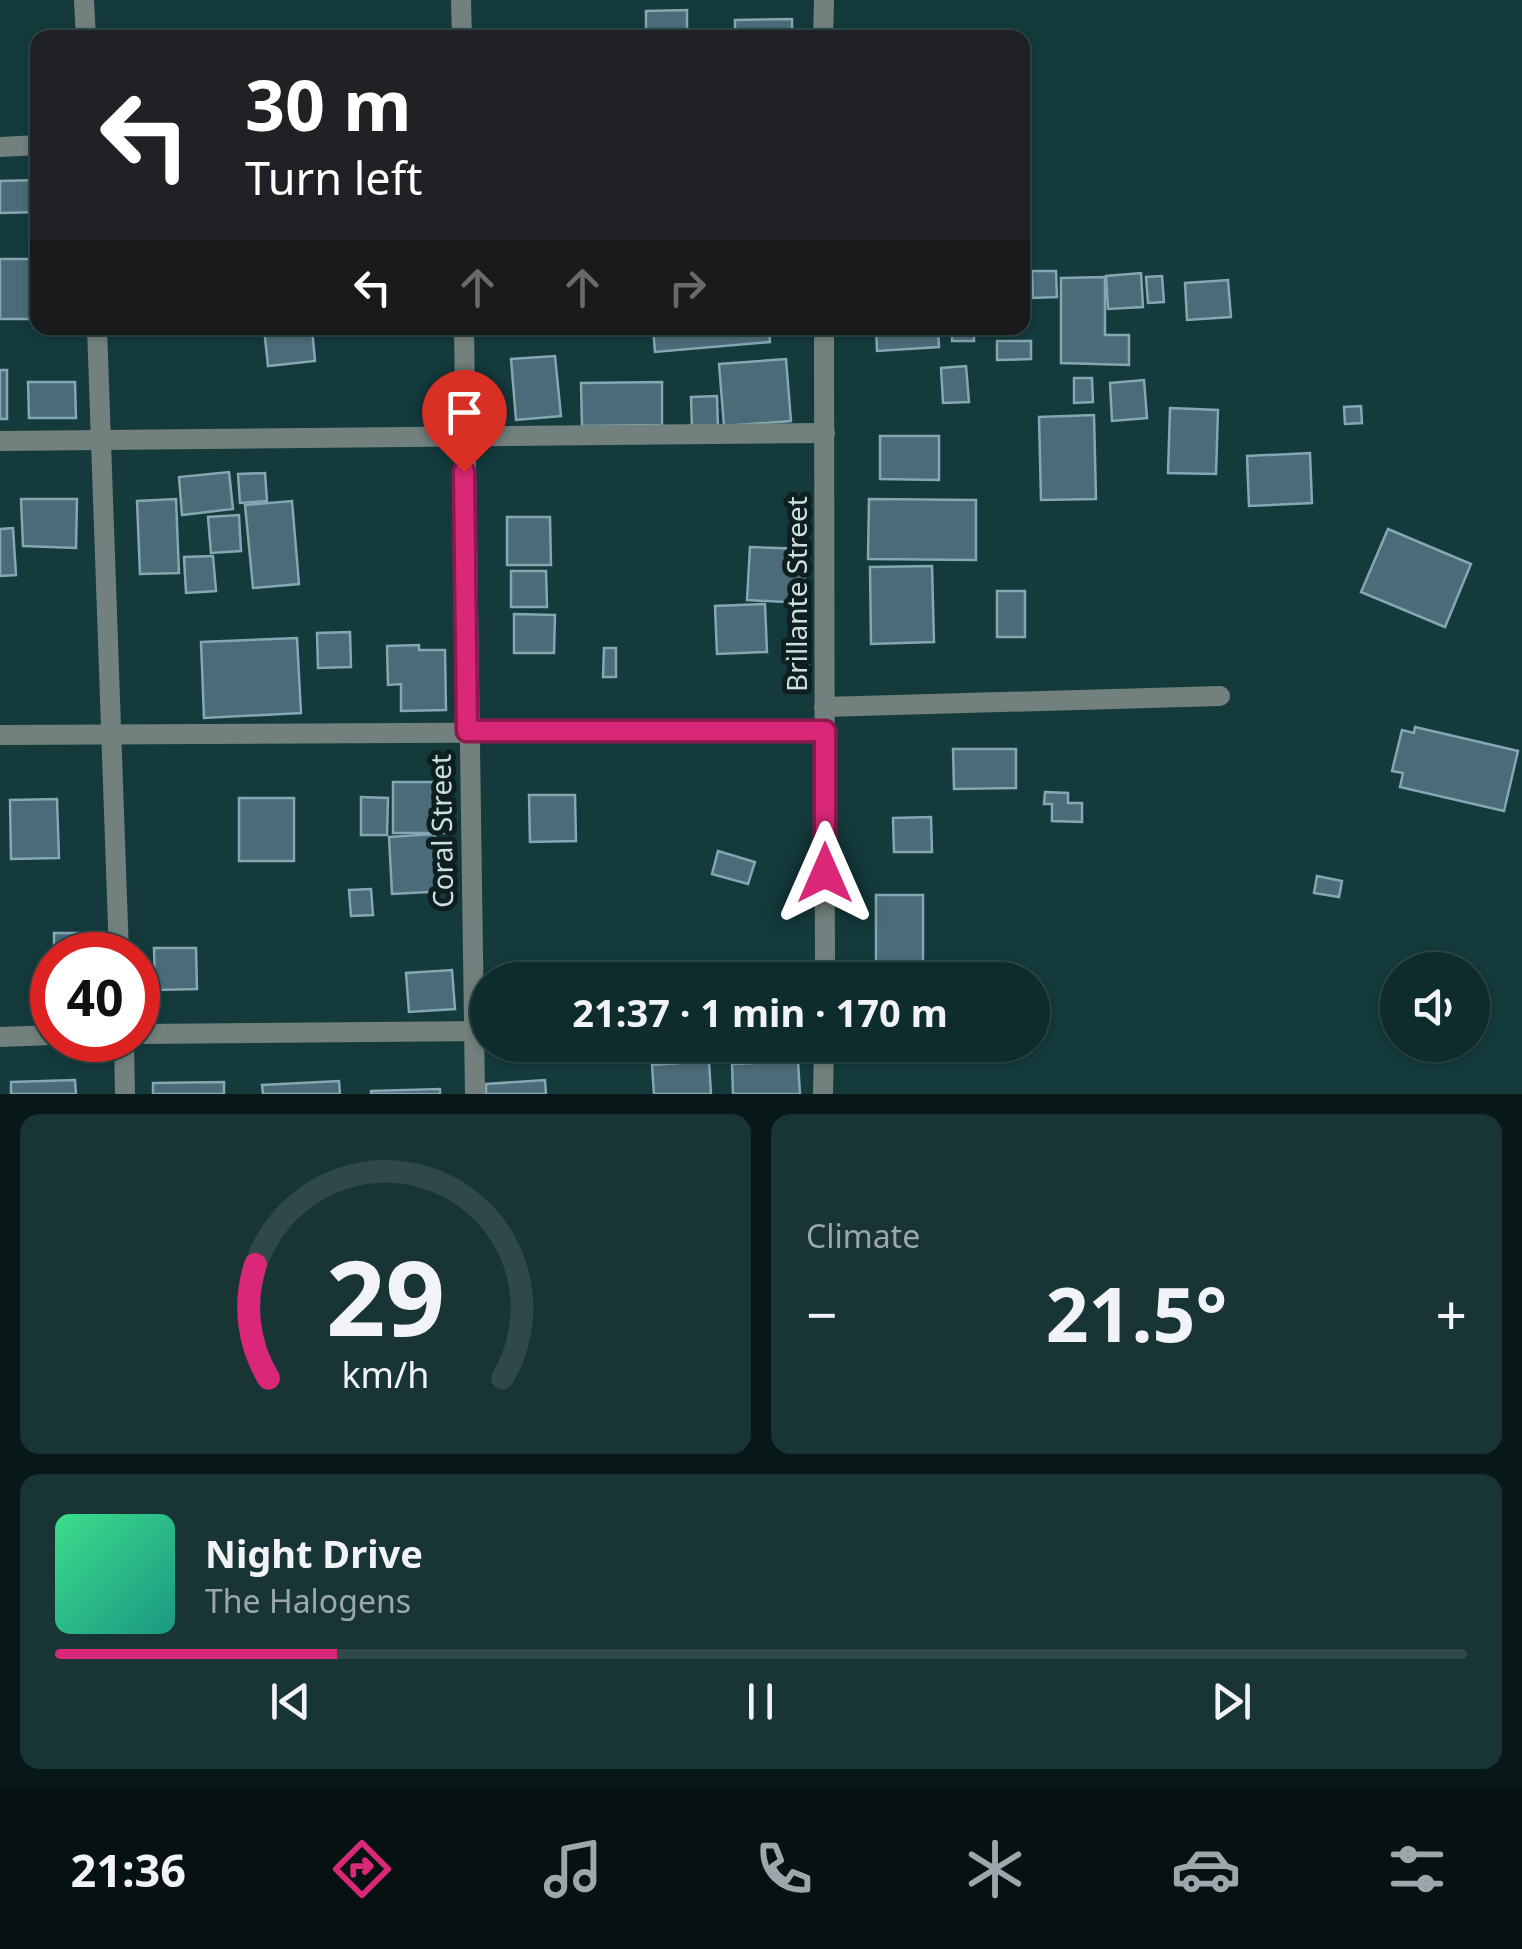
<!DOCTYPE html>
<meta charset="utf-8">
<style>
:root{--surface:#0f2c2d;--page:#183435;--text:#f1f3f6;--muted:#9ba7aa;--line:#2f4849;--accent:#db2777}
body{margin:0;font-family:"Noto Sans",sans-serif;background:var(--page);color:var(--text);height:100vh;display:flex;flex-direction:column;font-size:38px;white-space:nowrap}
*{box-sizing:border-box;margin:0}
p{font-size:32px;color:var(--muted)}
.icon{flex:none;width:55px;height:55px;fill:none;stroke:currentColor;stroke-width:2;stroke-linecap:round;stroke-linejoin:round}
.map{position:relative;height:1094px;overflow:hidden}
.drawer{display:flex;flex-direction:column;gap:20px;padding:20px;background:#081819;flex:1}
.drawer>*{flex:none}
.top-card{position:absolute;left:30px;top:30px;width:1000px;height:305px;border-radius:20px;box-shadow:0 2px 8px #0004,0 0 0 2px var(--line);background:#202124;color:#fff;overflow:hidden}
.controls{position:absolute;left:1380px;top:952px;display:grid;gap:20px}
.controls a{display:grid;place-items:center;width:110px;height:110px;border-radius:50%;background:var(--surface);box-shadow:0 2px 8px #0004,0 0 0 2px var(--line);font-size:50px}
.speed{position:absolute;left:30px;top:932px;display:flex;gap:20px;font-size:50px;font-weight:700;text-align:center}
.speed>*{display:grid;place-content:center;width:130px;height:130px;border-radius:50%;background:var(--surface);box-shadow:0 2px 8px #0004,0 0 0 2px var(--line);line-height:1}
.speed .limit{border:15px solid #d22;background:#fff;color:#111}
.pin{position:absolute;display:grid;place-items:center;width:85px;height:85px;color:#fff;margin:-102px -42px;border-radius:50% 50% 50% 0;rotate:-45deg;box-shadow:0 0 10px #0007}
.pin .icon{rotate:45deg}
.me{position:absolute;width:110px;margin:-55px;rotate:0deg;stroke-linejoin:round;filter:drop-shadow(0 0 8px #0008)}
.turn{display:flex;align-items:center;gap:35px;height:210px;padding:0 50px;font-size:45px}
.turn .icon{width:130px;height:130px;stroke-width:2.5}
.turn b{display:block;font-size:70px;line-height:85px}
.lanes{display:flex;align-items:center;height:95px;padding:0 50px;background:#0003;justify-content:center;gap:50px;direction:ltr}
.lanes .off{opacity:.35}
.big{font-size:75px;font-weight:700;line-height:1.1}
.drawer .tile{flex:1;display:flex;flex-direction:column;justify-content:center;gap:15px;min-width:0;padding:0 35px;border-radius:20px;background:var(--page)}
.drawer .dial{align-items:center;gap:0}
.dial svg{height:260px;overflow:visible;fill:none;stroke:var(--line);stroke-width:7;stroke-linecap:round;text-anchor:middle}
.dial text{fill:var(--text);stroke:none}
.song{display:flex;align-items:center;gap:30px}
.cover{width:120px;height:120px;border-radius:15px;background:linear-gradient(135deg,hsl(150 70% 55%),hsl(170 70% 35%))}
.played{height:10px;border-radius:5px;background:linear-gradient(90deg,var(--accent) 20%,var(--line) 20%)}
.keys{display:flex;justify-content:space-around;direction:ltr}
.heat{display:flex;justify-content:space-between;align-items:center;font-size:55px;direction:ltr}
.drawer .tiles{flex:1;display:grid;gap:20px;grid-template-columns:1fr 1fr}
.tile:last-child{grid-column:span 2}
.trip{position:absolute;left:470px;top:962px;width:580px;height:100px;border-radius:50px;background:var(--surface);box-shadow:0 2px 8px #0004,0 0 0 2px var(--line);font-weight:700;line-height:100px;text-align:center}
.tab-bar{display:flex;height:160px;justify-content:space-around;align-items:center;background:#061212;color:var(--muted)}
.tab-bar .icon{width:70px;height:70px}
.tab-bar .active{color:var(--accent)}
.tab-bar b{font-size:45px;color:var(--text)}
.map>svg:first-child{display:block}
.building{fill:#4a6b77;stroke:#84a7b3;stroke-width:2.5}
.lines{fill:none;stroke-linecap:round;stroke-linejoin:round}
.minor{stroke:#72817d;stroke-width:20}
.tertiary{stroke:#72817d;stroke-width:20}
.route-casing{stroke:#8e194d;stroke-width:25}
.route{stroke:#db2777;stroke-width:18}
.labels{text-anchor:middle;stroke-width:10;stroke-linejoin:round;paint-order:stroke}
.street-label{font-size:28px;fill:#cbdfdf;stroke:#0f1e1f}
</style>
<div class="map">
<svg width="1522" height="1094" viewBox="0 0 1522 1094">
<rect width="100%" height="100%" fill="#143a3c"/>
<!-- building -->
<g class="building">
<path d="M687,10V38H646V11Z"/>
<path d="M792,19V38H735V20Z"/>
<path d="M38,180V212L0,213V181Z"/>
<rect x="0" y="259" width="38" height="60"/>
<path d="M1032,271H1056L1057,297L1033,298Z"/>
<path d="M1141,273L1143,307L1108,309L1106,276Z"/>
<path d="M1162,276L1164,302L1148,303L1146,277Z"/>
<path d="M1105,277V335H1129V365L1061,363V278Z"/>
<path d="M1228,280L1231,317L1187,320L1185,283Z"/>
<path d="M264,328H312L315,361L268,366Z"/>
<path d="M653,328H769L770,342L655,352Z"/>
<path d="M876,328H938L939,347L877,351Z"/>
<rect x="952" y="328" width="22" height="13"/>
<path d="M997,341H1031V359L997,360Z"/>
<path d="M555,356L561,416L516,420L511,359Z"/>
<path d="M786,359L791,421L724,426L719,364Z"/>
<path d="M966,366L969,402L943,403L941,368Z"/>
<rect x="0" y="370" width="7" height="49"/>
<path d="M1074,378H1092L1093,402L1074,403Z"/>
<path d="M1144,380L1147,418L1112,421L1110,383Z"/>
<path d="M28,382H75L76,418H29Z"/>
<path d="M662,382V425L582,426L581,383Z"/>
<path d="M717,396L718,428L692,429L691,397Z"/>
<path d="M1361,406L1362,423L1345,424L1344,407Z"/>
<path d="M1170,408L1218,410L1216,474L1168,473Z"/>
<path d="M1094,415L1096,499L1041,500L1039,417Z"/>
<path d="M880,436H939V480L880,479Z"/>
<path d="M1310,453L1312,503L1249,506L1247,456Z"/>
<path d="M229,472L233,509L182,515L179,477Z"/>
<path d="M265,473L267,501L240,503L238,474Z"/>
<path d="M21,499H77L76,548L23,546Z"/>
<path d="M176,499L179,573L140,574L137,501Z"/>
<path d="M869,499L976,500V560L868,559Z"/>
<path d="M292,501L299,584L253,588L245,505Z"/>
<path d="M239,515L241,551L211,553L208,517Z"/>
<path d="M507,517H550L551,565H507Z"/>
<path d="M13,528L16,575L0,576V529Z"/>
<path d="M1388,529L1471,564L1445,627L1361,592Z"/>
<path d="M750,547L806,549L804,603L747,600Z"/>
<path d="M213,556L216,591L186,593L184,557Z"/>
<path d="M932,566L934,642L871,644L870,567Z"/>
<path d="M511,571H546L547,607H511Z"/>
<rect x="997" y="591" width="28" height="46"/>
<path d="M765,604L767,652L717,654L715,606Z"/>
<path d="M514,614L555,615L554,653H514Z"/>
<path d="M350,632L351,667L318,668L317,633Z"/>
<path d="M790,635H808L809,669H792Z"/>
<path d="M297,638L301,713L204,718L201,642Z"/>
<path d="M419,645V650H445L446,710L401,711V684L388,685L387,646Z"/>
<path d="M604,648H616V677H603Z"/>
<path d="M1415,727L1518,751L1504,811L1400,787L1403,773L1392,771L1402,730L1414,733Z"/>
<path d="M953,749H1016V788L954,789Z"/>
<rect x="393" y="782" width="52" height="51"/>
<path d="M1045,792L1068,793V803H1082V822L1052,821V804H1044Z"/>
<path d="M529,795H575L576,841L530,842Z"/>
<path d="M361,797L388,798L387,835H361Z"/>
<rect x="239" y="798" width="55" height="63"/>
<path d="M57,799L59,858L11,859L10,800Z"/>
<path d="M931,817L932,852H894L893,818Z"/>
<path d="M435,834V847H445L447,891L392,894L389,837Z"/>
<path d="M718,851L755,862L748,884L712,874Z"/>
<path d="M1317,876L1342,881L1339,897L1314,893Z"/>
<path d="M371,889L373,915L351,916L349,890Z"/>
<rect x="876" y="895" width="47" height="85"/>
<rect x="54" y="933" width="50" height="22"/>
<path d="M154,948H196L197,989L155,990Z"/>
<path d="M452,970L455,1009L409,1012L406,973Z"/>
<path d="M709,1061L711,1094H654L652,1065Z"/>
<path d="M798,1061L800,1094H733L732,1064Z"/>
<path d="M75,1080L76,1094H11V1082Z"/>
<path d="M545,1080L546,1094H486V1084Z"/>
<path d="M339,1081L340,1094H263L262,1085Z"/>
<path d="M224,1082V1094H153V1083Z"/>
<path d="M440,1089V1094H371V1091Z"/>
</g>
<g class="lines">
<!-- minor -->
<g class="minor">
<path d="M84,0L86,38"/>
<path d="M461,0L462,38"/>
<path d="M0,147L38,145"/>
<path d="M97,328L119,955"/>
<path d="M464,328L475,1094"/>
<path d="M0,441L825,433"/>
<path d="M824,707L1220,696"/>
<path d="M0,735L825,731"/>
<path d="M138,1034L488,1031"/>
<path d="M0,1037L52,1035"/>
<path d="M124,1040L125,1094"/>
</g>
<!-- tertiary -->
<g class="tertiary">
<path d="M823,38L824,0"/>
<path d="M824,328L825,980"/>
<path d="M823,1094L824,1045"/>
</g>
</g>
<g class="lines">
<!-- route casing -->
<g class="route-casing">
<path id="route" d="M464,472L467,731H825V873"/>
</g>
<!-- route -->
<use href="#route" class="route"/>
</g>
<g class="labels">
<!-- street labels -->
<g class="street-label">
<text transform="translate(797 594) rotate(-90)" y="10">Brillante Street</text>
<text transform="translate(442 831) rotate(-91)" y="10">Coral Street</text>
</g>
</g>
</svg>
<div class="controls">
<a><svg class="icon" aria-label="sound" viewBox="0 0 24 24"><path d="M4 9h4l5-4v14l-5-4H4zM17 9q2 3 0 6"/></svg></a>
</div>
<div class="speed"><div class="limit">40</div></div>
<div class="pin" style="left:464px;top:472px;background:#d93025"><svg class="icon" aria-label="arrive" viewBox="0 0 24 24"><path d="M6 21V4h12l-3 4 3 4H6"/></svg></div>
<svg class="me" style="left:825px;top:873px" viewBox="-20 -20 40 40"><path d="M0-17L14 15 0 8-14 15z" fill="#db2777" stroke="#fff" stroke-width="4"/></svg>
<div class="trip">21:37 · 1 min · 170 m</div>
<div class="top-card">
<div class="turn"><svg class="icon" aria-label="left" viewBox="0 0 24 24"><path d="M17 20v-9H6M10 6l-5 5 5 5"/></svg><div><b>30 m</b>Turn left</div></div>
<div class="lanes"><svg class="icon" aria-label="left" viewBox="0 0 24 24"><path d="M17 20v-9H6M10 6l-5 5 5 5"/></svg><svg class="icon off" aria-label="ahead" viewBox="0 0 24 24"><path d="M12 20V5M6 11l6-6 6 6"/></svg><svg class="icon off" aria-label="ahead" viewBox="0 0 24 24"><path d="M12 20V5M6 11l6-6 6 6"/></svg><svg class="icon off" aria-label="right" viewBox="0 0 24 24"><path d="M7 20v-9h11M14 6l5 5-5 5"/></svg></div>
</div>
</div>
<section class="drawer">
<div class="tiles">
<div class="tile dial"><svg viewBox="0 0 100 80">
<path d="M14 69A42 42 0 1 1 86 69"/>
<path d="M14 69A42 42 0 0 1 10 34" stroke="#db2777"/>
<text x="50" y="56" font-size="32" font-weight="700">29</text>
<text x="50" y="72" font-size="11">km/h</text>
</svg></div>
<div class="tile"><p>Climate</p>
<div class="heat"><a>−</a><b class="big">21.5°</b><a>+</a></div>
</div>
<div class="tile">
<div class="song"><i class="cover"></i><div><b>Night Drive</b><p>The Halogens</p></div></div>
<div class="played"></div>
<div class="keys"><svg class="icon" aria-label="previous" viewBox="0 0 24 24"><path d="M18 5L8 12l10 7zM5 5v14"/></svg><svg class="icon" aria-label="pause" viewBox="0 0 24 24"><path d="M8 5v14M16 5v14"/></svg><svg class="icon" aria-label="next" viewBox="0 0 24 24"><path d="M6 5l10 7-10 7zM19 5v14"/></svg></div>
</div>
</div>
</section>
<nav class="tab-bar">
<b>21:36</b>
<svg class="icon active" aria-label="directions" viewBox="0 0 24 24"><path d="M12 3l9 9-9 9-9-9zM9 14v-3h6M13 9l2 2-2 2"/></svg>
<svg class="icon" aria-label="music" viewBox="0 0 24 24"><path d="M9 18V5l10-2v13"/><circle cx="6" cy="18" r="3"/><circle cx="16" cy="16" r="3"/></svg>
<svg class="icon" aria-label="phone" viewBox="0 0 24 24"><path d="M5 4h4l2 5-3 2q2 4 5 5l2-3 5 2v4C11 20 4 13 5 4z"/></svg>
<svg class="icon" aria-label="climate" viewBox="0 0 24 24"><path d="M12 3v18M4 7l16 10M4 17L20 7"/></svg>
<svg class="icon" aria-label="car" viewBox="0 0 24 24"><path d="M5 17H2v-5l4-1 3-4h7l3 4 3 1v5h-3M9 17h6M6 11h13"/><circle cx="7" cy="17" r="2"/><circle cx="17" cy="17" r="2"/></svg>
<svg class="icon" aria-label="filters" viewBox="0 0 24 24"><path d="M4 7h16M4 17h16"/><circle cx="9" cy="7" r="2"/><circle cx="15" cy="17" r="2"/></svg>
</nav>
